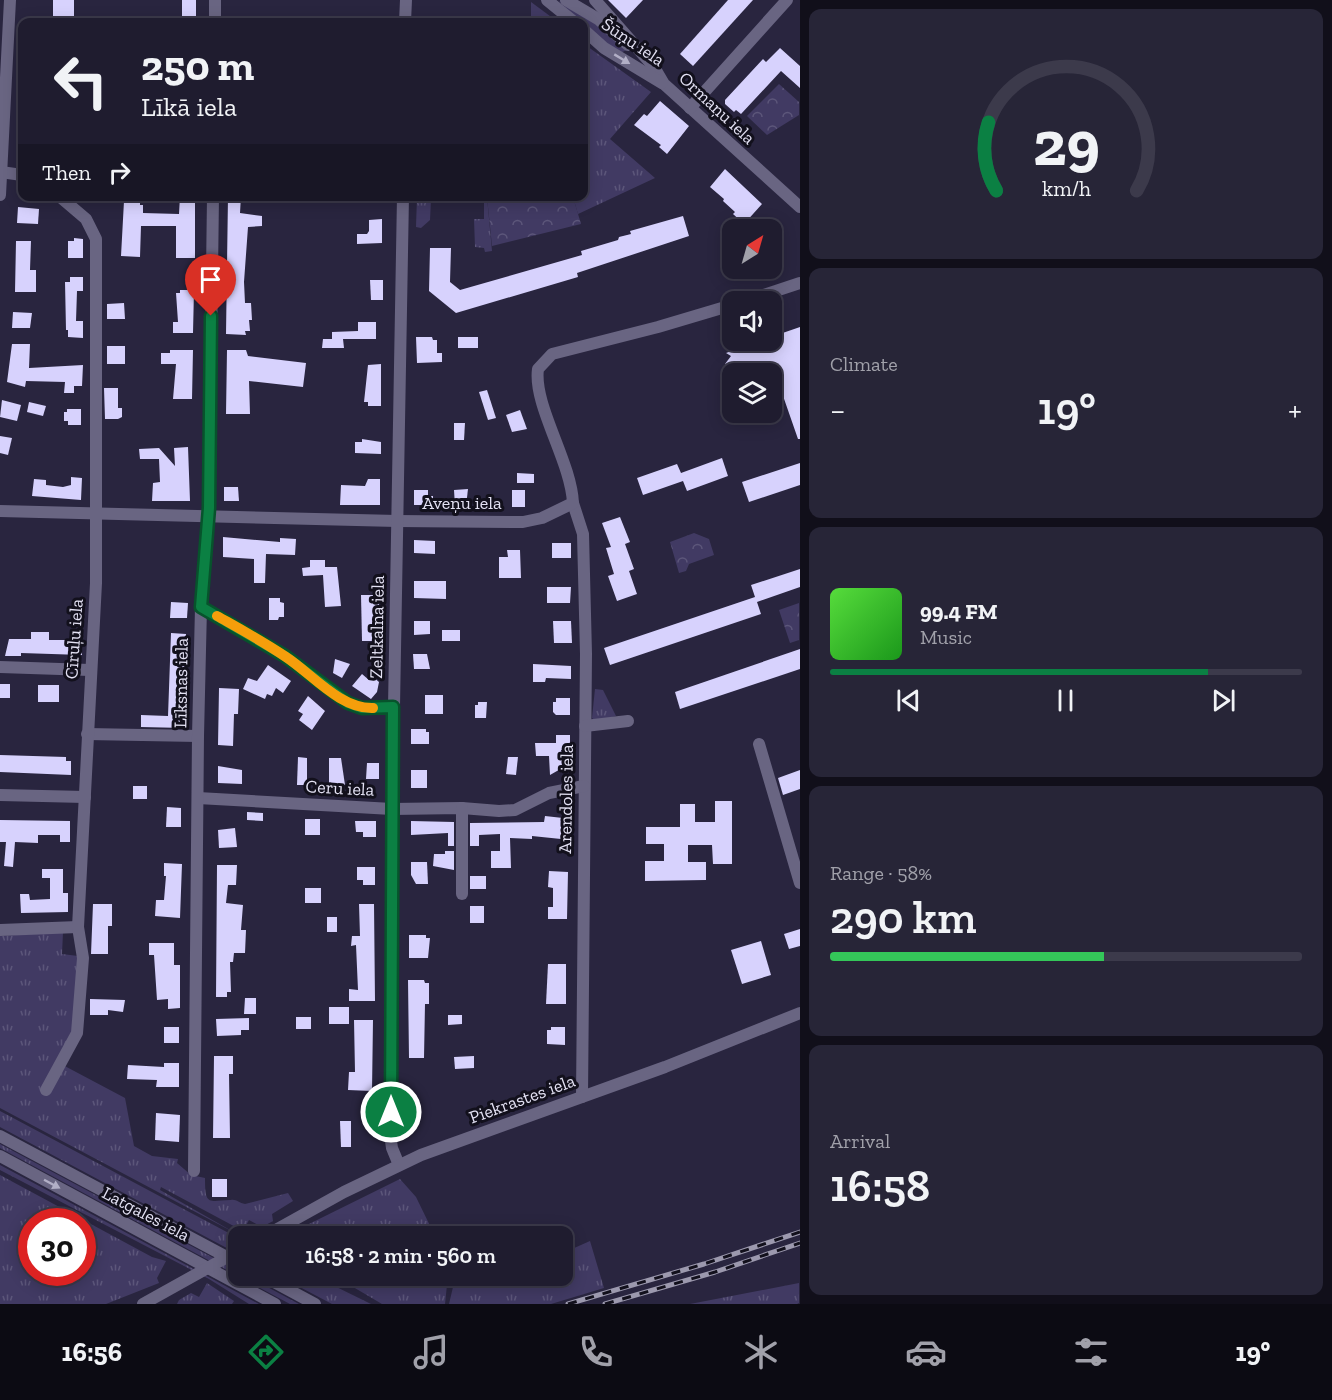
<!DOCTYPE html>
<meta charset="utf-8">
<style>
:root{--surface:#1f1c2f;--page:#272537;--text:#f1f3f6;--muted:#a1a1aa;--line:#3c3a4b;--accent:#0b8043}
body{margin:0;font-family:"Zilla Slab",serif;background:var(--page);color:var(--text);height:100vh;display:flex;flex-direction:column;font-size:22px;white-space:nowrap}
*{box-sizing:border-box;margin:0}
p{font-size:20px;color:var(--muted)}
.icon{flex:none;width:33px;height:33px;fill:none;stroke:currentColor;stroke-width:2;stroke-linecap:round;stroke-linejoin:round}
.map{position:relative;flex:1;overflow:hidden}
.panel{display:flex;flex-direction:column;gap:9px;padding:9px;background:#110f1a;width:532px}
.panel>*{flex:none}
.top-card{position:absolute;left:18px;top:18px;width:570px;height:183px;border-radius:12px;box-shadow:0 3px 15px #0003,0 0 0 2px var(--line);background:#1f1c2f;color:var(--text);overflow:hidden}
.needle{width:39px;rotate:37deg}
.buttons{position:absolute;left:722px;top:219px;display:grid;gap:12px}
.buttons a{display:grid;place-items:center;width:60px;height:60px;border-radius:12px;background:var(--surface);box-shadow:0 3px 15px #0003,0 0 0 2px var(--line);font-size:30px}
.speed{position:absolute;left:18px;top:1208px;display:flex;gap:12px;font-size:30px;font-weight:700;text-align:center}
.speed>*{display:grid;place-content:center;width:78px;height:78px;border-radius:50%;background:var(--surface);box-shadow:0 3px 15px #0003,0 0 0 2px var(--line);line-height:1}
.speed .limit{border:9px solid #d22;background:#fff;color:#111}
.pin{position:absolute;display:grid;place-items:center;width:51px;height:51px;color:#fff;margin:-62px -26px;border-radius:50% 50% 50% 0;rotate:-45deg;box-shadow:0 0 6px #0007}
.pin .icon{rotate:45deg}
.me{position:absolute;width:66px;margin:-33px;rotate:0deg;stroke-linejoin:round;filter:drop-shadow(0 0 4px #0008)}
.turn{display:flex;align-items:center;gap:21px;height:126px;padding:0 24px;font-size:27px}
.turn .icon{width:78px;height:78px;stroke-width:2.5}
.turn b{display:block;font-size:42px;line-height:51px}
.then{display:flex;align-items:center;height:57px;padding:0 24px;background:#0003;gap:12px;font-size:22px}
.big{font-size:45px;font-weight:600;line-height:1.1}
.panel .widget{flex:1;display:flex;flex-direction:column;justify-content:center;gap:9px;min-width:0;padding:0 21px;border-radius:12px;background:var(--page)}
.panel .dial{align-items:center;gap:0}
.dial svg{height:156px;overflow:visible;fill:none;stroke:var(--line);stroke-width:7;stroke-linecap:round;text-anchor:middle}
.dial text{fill:var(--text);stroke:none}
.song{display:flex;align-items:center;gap:18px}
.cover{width:72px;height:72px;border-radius:9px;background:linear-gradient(135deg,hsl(110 70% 55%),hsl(120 70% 35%))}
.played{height:6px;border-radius:3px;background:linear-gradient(90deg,var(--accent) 80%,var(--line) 80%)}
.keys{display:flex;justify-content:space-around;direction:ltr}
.heat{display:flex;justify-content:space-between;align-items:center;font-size:33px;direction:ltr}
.charge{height:9px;border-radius:4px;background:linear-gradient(90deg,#34c759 58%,var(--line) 0)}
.trip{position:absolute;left:228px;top:1226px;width:345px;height:60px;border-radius:12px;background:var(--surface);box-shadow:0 3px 15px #0003,0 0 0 2px var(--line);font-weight:600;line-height:60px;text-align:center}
.dock{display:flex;height:96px;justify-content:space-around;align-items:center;background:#0c0b13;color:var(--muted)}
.dock .icon{width:42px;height:42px}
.dock .active{color:var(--accent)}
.dock b{font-size:27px;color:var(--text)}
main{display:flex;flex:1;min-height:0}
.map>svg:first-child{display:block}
.grass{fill:url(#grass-tufts);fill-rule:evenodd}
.forest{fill:url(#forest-crowns)}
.building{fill:#d7d2fd}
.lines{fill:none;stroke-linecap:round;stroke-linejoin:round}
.minor{stroke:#696582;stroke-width:12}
.rail-casing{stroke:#9c99ae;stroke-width:5}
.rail{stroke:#12101c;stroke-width:3;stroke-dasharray:9;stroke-linecap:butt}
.oneway{fill:#b2afc6}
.route-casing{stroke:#07532c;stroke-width:15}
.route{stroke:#0b8043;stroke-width:10}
.slow{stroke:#f59e0b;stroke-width:10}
.labels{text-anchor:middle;stroke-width:6;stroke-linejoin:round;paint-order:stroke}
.street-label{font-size:18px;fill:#e3e1f3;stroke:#12101c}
</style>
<main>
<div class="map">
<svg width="800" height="1304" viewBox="0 0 800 1304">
<defs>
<pattern id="grass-tufts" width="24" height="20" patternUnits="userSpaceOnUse" patternTransform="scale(1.5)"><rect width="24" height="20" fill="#413a63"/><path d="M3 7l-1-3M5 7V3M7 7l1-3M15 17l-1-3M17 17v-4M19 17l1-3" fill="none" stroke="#5c567a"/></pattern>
<pattern id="forest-crowns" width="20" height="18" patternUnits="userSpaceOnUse" patternTransform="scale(1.5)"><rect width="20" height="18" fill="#413a63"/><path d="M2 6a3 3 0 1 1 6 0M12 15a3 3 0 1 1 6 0" fill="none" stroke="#5c567a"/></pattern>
</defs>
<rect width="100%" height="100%" fill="#29253f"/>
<!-- grass -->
<g class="grass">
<path d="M558,0L578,10L627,50L620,53L584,26V22H579Z"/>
<path d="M531,2L558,22H531Z"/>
<path d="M584,44L651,92L610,139L655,178L578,214L573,197L584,196Z"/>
<path d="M417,197H487L492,251L485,252L484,248L475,247L474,219H484V200L431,199L430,220L421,228L416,227Z"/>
<path d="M595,689L603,690L616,716L596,721L592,718Z"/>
<path d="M63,932L62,954L78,956L75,1031L59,1063L125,1098L134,1146L152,1156L178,1159L177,1163L191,1175L205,1178C205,1206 208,1201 231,1200C236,1199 239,1203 245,1204L288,1193L293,1201L272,1214L273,1221L262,1227L249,1220L243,1231L161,1187L160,1190L237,1234L0,1108V936Z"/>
<path d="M0,1111L238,1238V1254L0,1127Z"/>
<path d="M0,1144L238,1271V1275H245L299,1304H290L0,1148Z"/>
<path d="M0,1165L259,1304H249L209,1279L0,1170Z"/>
<path d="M0,1175L152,1257L166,1261L157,1278L159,1283L106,1304H0ZM32,1221H82V1272H32Z"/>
<path d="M400,1179L416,1197L435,1236H301L311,1230L309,1224Z"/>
<path d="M590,1241L604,1288L551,1304H449L454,1283L461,1278L562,1275L563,1253Z"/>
<path d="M277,1275H312L371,1304H332Z"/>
<path d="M319,1275H448L445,1304H382L343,1281L340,1285Z"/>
<path d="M207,1283L234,1301L232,1304H177L179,1300L191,1293L199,1297Z"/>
<path d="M799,1283V1303L797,1304H690Z"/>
</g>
<!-- forest -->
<g class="forest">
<path d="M779,84L799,102V115L767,135L747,116Z"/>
<path d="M487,197H573L581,224L492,246Z"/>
<path d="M694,533L709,539L714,555L689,564L686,571L679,573L670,542Z"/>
<path d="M799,603V640L790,643L779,610Z"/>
</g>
<!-- building -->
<g class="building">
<rect x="53" y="0" width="21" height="22"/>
<rect x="182" y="0" width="14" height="17"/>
<path d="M608,0H643L626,18Z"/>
<path d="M728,0H753L693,66L680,54Z"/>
<path d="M780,48L800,66V88L781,71L741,114L736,110L734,112L725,104V100L763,59L766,62Z"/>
<path d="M660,101L689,126L667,154L659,147L661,145L634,125L644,114L647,116Z"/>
<path d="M725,169L762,204L744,224L733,214L735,212L723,201L724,199L710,187Z"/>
<path d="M180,196H195V258H176V226H141L140,257L121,256L124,201L140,202V205H143V213L179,214Z"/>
<path d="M228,196H241L240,213L262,216V226L248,227L244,282L245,303H251L252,320H249L250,331H245L246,335L226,334Z"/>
<path d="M18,207L39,209L38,224L17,223Z"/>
<path d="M683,216L689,236L577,273L578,277L456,313L429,291L430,248H451L450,282L460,290L582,255L581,251L618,240L619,237L631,234L630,231Z"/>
<path d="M382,219V243L357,244V234H367L369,231V220Z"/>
<path d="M74,238L83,239V258H68V241H74Z"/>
<path d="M16,241H31L30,270H36V292H15Z"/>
<path d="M70,277H83V291H77L76,321H83V338L68,337V330H66L65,282H70Z"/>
<path d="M370,280H383V300H371Z"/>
<path d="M180,290H194L193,333H173V322H178L176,293H180Z"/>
<path d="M124,303L125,319H107V304Z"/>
<path d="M13,312L32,313L30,328H12Z"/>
<path d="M358,322H376V339H343L344,348H322L323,339H332V332L358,331Z"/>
<path d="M800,327V439H798L782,393L771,397V374H729L725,364L731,356L726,353L762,340H771V337Z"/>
<path d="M416,337H432L433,340H437V353H442V362L417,363Z"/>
<rect x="458" y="337" width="20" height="11"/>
<path d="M12,344H30L29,368L83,365L82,386H74V393H64L65,382L26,381L25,387L7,382Z"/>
<rect x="107" y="346" width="18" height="18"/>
<path d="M170,350H193L192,399H173L176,364H161V353H170Z"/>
<path d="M227,350H246L248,356L306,363L303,387L249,381L250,414H226Z"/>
<path d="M381,364V406H368V402H364L368,365Z"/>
<path d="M104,388H118V408H122V417L118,419H105Z"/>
<path d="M487,390L496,418L488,420L479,392Z"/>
<path d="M2,400L21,405L17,421L0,417Z"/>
<path d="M29,402L46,406L43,416L27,412Z"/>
<path d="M67,409H81V425H68V421H64V412H67Z"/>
<path d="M520,410L527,429L512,432L506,415Z"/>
<path d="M454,423H465L464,440H454Z"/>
<path d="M0,436L12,438L8,455L0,453Z"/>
<path d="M362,439L381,442V454L355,453V442H362Z"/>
<path d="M188,447L190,501H152L153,483L160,482L159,459H140L139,449L159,448L175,466L174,448Z"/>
<path d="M722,458L728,476L687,491L683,481L643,495L637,478L677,464L681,473Z"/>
<path d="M800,463V485L749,502L742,482Z"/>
<path d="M517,473L534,474V483H517Z"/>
<path d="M71,477L82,478L81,500L32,496L34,479L46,480V485L63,487L71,485Z"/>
<path d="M368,479H380V505H340L341,485L365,486Z"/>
<path d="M224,487H238L239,501H224Z"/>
<path d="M468,489L466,506H455L454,490Z"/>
<path d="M414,490H428V496H433V505H414Z"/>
<rect x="512" y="490" width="13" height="17"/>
<path d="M620,517L630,542L625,544L634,569L629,571L637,594L617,601L608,576L614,574L606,548L611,547L602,523Z"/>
<path d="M223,537L280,542V538L296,539L295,555L266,554L265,583H254V559L223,557Z"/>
<path d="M414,540L435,541V554L414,553Z"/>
<rect x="552" y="543" width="19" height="15"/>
<path d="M507,550H520L521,578H499V557H508Z"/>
<path d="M310,560H325V567H337L341,606L325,607L323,575L303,576L302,568L310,567Z"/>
<path d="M800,569V587L757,602L761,614L610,665L604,648L755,597L751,585Z"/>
<path d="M414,581H446V599L414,598Z"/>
<path d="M547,587H571L570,603H547Z"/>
<path d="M361,595H379V641H362Z"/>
<path d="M269,598H280V602L284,603V617H279L278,620H269Z"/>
<path d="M171,602L188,603L187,618H170Z"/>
<path d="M414,621H430V634L414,635Z"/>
<path d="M553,621H571L572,643H554Z"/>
<rect x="442" y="630" width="18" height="11"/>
<path d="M31,632H49V640H71V637H82V655L21,653V656H5L9,639H31Z"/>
<path d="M171,633L186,634L184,728L141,727V715L168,716Z"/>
<path d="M800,649V669L680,709L675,692Z"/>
<path d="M413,654H427L430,669H414Z"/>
<path d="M335,659L350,664L342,678L333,673Z"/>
<path d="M533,664L571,666V679L546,678L545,682H533Z"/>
<path d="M268,665L291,681L283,693L276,688L272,696L267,694L265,699L243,689L248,678L257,681Z"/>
<path d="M362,674L369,680L372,676L379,682L377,692L371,699L352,686Z"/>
<rect x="0" y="684" width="10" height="14"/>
<rect x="38" y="685" width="21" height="17"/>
<path d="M219,688L239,689L238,714H234L233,746L218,745Z"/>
<rect x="425" y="695" width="18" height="19"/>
<path d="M308,696L325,711L312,730L299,720L303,714L298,711Z"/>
<path d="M556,698H570V715H556L553,712V702H556Z"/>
<path d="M478,702H487L486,718H475V705H478Z"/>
<path d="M411,729H426V732H429V744H411Z"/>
<path d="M556,735H570V750H561L564,767L550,775L549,756H536L535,743H556Z"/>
<path d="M0,755L66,757V761H71V775L0,772Z"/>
<path d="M298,757L307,758V785H297Z"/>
<path d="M508,757H518L516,775L506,774Z"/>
<path d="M329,758H341L345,785H329Z"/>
<path d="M367,763H379V779H366Z"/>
<path d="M218,766L242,770V784L218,783Z"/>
<rect x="411" y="770" width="16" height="18"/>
<path d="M800,770V789L783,795L778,778Z"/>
<rect x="133" y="786" width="14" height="13"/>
<path d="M715,801H732V864H713L712,845H688V862H706V880L645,881V861H664V844H646V827H680V804H695V822H715Z"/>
<path d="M167,807L181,808V827H166Z"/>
<path d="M247,812L263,813V821L247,820Z"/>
<path d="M545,816L563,818L561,839L532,836V839L510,838L511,868H491V851H500V834L479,835V846H470V823L544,822Z"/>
<rect x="305" y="819" width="15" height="16"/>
<path d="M0,820L70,821V842H60V835H38V843L15,842L13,867L4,866L6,842H0Z"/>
<path d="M355,821H376V837H363V832H356Z"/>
<path d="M411,821L454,822V846H448V833L411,835Z"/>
<path d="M235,828L237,847L219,848L218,830Z"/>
<path d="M445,851H454V870L433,866L434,854H445Z"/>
<path d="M411,862H427L428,884H416L411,875Z"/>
<path d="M164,863L182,864L180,918L155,916L156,900H164L166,876H164Z"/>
<path d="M217,865H237L236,885H228L226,903L243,905L241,930H246L245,953H234L233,962H230L231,992H227V997H216Z"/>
<path d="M357,867H375V885H363V880H357Z"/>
<path d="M42,869H63V893H68V912L21,913L20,894H29L30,900L50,899V878H42Z"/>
<path d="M549,871L568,872L567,919H548V907H553V888L548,887Z"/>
<rect x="470" y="876" width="16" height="13"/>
<rect x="305" y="888" width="16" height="15"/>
<path d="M93,904H112V926H108V954H91Z"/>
<path d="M359,904H374L375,1001H349V989L358,990L356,945L351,946L352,936H360Z"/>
<rect x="470" y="906" width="14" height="17"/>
<rect x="327" y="917" width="10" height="15"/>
<path d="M800,929V946L789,949L784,934Z"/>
<path d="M409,935H426V938H430L428,958H409Z"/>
<path d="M761,941L771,975L742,984L731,950Z"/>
<path d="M149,943H174V965H180V1008L168,1009V999L157,1000L154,955H149Z"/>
<path d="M548,964H566V1004H546Z"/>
<path d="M408,980H424L425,983H429V1004H425L424,1058H409Z"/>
<path d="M245,998H256V1014H244Z"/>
<path d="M90,999L125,1000L123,1012L108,1010V1015H90Z"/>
<rect x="329" y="1007" width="20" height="17"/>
<path d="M448,1015H462V1024L448,1025Z"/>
<rect x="296" y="1017" width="15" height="12"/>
<path d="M249,1018V1030H241V1035L217,1036L216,1019Z"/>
<path d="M354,1020H373L372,1091L348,1090L349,1072H355Z"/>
<rect x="164" y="1027" width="15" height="16"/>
<path d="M551,1027H565V1045L547,1044V1030H551Z"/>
<path d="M214,1056H233V1074H229L230,1138H213Z"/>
<path d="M474,1056V1068L455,1069L454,1057Z"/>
<path d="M164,1063H179V1087H156L157,1080L127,1079L128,1065L164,1067Z"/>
<path d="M156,1113L180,1115L179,1142L155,1140Z"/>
<path d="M340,1121H351V1147H341Z"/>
<rect x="212" y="1179" width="15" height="18"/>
</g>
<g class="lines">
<!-- minor -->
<g class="minor">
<path d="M547,0L574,22"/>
<path d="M566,0L598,19L628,45"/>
<path d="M595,0L654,67L664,84L800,207"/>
<path d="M215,22V0"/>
<path d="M405,22L406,0"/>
<path d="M584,30L604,48L662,83"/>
<path d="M690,108L787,0"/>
<path d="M1,172L22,175"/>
<path d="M0,195L10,0"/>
<path d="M742,302L800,283"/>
<path d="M573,503L583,534L586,654L582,1097"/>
<path d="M0,511L397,521L523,522L542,518L573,503C571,461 533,405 538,369L552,354L658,327L732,305"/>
<path d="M201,607L285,656L348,703L362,708L394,707"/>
<path d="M0,667L90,670"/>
<path d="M585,726L628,721"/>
<path d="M87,734L198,736"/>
<path d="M759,744L800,883"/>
<path d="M0,795L85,797"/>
<path d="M198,798L392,809L462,808L499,811L515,810L549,793L584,786"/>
<path d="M462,808V894"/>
<path d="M0,930L78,927"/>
<path d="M46,1090L77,1033L83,958L78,927L96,583V239L86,219L59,196"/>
<path d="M0,1136L238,1263"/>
<path d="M0,1156L275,1304"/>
<path d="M399,1165L392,1148L390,1134L394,707L403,196"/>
<path d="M194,1171L198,736L201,607L209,508L213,196"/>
<path d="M265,1236L344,1192L421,1155L665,1067L800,1013"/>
<path d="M261,1275L315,1304"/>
<path d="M143,1304L238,1251"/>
</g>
<!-- rail casing -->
<g class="rail-casing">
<g id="rail">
<path d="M568,1304L704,1264L800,1232"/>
<path d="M605,1304L715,1272L800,1243"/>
</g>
</g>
<!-- rail -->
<use href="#rail" class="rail"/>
</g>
<!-- one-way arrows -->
<defs><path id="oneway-solid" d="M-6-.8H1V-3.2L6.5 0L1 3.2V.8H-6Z" transform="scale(1.5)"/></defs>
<g class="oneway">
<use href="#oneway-solid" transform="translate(622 59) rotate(31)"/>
<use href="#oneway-solid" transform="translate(52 1184) rotate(28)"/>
</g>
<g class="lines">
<!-- route casing -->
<g class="route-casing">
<path id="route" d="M211,316L209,508L201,607L285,656L348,703L362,708L393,707L391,1112"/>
</g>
<!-- route -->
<use href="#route" class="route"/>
<!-- slow -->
<path class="slow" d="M217,616C240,629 264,642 286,657C312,674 340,709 373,708"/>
</g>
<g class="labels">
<!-- street labels -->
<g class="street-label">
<text transform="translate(633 42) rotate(34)" y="6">Šūņu iela</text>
<text transform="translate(717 108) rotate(43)" y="6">Ormaņu iela</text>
<text x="462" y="509">Aveņu iela</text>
<text transform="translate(377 627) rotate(-89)" y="6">Zeltkalna iela</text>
<text transform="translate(74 639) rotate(-86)" y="6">Cīruļu iela</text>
<text transform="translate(181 683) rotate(-89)" y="6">Līksnas iela</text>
<text transform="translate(340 788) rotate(3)" y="6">Ceru iela</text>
<text transform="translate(566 799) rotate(-89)" y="6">Arendoles iela</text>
<text transform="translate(522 1099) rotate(-20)" y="6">Piekrastes iela</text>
<text transform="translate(146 1214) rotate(28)" y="6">Latgales iela</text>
</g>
</g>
</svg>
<div class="buttons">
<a><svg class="needle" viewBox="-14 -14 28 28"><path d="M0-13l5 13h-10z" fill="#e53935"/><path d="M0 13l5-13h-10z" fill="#a1a1aa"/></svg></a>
<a><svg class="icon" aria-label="sound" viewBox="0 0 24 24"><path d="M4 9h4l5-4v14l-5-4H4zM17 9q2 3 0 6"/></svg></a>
<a><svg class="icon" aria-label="layers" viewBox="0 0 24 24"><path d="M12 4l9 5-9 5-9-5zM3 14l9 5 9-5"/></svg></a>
</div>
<div class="speed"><div class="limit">30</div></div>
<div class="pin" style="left:211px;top:316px;background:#d93025"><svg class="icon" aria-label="arrive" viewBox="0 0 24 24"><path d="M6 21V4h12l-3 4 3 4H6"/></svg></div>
<svg class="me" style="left:391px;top:1112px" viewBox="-20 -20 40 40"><circle r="17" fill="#0b8043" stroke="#fff" stroke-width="3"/><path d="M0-11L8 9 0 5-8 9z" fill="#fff"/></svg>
<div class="trip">16:58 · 2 min · 560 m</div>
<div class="top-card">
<div class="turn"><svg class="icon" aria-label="left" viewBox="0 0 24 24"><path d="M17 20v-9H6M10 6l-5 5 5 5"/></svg><div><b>250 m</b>Līkā iela</div></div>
<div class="then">Then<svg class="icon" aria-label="right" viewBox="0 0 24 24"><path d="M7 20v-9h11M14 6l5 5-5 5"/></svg></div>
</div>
</div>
<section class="panel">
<div class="widget dial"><svg viewBox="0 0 100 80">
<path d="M14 69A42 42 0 1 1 86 69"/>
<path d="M14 69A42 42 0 0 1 10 34" stroke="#0b8043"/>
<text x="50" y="56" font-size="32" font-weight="700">29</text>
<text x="50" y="72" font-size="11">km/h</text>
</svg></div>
<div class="widget"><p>Climate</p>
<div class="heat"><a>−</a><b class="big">19°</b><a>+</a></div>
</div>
<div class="widget">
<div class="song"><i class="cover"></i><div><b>99.4 FM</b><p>Music</p></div></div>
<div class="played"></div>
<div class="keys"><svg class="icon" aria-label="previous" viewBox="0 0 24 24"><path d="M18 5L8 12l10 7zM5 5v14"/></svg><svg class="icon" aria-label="pause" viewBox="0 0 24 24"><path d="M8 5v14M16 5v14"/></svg><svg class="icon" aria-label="next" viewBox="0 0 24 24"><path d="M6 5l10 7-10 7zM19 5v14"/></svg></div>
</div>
<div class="widget"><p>Range · 58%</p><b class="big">290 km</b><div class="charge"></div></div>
<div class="widget"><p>Arrival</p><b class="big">16:58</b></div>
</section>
</main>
<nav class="dock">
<b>16:56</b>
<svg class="icon active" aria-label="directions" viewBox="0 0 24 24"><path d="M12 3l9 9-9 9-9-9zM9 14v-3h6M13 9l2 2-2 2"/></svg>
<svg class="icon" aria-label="music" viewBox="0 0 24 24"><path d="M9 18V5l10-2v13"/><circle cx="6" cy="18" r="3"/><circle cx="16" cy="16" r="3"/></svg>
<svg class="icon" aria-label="phone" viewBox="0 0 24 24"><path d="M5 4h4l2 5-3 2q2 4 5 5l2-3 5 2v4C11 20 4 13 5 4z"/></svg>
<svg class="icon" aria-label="climate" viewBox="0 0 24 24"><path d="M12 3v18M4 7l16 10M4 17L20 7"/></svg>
<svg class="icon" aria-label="car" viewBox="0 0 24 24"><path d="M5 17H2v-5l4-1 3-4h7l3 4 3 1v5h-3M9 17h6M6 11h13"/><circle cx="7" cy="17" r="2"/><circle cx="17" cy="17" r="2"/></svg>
<svg class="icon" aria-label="filters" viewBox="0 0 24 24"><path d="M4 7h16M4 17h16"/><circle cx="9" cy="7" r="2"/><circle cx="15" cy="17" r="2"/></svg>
<b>19°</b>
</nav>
